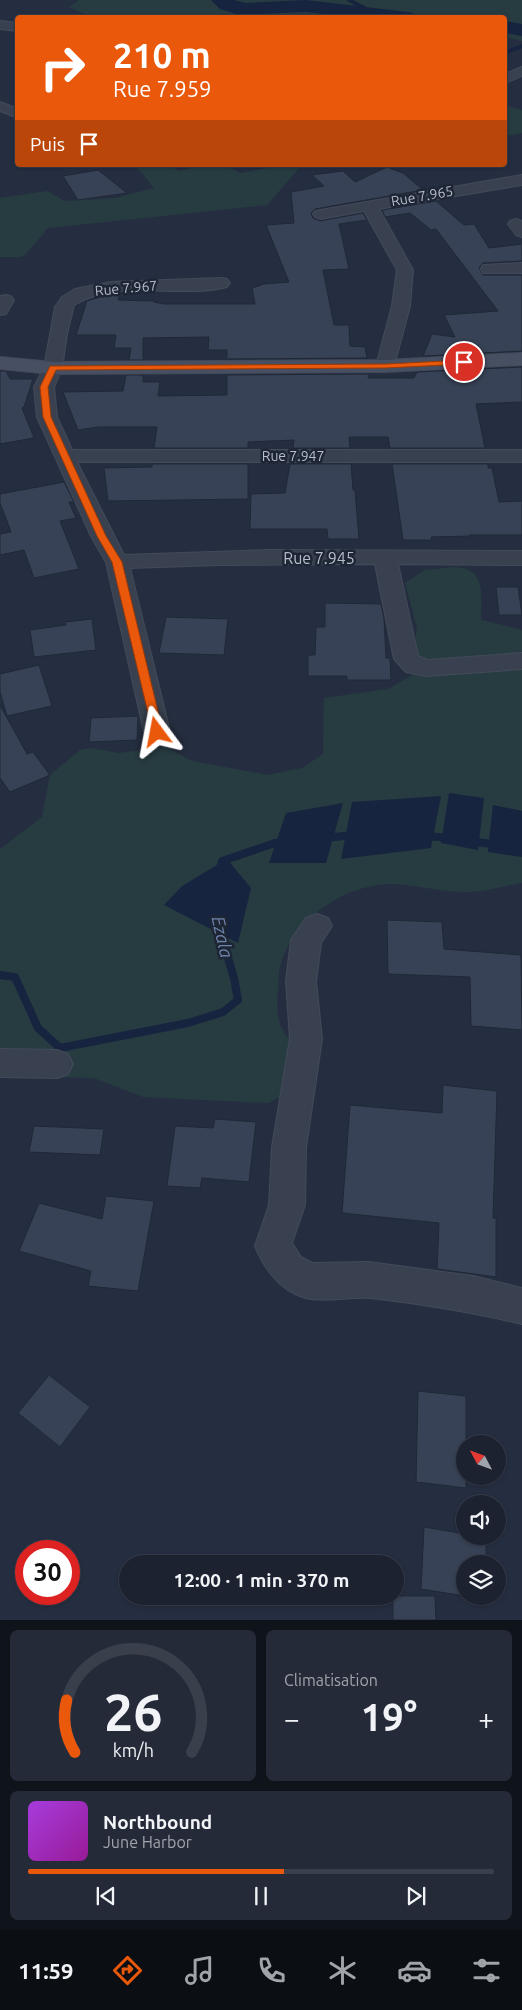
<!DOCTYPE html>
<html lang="fr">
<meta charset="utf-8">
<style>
:root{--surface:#1c2230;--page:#252a38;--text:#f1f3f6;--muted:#a0a4ab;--line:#3a3f4c;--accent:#ea580c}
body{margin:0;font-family:Ubuntu,sans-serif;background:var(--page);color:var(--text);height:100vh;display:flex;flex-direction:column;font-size:19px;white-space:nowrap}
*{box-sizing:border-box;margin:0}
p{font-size:16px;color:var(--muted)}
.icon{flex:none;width:28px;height:28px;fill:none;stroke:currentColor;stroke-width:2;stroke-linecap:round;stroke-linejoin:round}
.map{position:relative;height:1620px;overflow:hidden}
.panel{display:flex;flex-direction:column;gap:10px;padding:10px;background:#0f131a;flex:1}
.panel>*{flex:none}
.guide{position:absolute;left:15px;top:15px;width:492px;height:152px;border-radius:5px;box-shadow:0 1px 4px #0004,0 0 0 1px var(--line);background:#ea580c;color:#fff;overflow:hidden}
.needle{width:32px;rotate:311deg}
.buttons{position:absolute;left:456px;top:1435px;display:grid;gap:10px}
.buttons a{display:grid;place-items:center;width:50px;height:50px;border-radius:50%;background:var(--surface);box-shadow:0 1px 4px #0004,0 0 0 1px var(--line);font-size:25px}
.speed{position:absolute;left:15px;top:1540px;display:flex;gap:10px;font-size:25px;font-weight:700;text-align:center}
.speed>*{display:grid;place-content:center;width:65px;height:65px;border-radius:50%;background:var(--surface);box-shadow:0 1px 4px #0004,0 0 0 1px var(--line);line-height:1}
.speed .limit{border:8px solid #d22;background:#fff;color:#111}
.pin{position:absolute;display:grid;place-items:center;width:42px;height:42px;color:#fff;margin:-21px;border:2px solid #fff;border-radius:50%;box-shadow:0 1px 5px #0007}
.me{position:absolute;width:55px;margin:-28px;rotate:347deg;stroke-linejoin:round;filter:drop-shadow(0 0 4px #0008)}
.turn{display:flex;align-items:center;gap:18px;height:105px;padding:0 15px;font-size:22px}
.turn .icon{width:65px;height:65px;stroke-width:2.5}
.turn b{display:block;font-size:35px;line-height:42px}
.then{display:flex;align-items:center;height:48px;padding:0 15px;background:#0003;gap:10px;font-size:19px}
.big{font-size:38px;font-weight:700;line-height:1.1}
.panel .widget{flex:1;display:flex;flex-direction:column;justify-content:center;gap:8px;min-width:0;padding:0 18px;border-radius:8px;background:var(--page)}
.panel .dial{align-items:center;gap:0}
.dial svg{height:130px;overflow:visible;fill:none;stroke:var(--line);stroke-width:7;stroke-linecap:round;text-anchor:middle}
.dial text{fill:var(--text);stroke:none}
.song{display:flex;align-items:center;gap:15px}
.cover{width:60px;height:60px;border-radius:8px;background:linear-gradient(135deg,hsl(280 70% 55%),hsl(300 70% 35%))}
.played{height:5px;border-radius:2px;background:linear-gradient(90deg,var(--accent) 55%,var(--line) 55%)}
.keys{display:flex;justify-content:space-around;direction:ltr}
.heat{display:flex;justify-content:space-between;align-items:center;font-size:28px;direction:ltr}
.panel .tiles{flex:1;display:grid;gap:10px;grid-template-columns:1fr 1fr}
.widget:last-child{grid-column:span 2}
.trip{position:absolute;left:119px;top:1555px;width:285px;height:50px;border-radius:25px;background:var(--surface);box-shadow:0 1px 4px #0004,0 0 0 1px var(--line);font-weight:700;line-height:50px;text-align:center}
.menu{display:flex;height:80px;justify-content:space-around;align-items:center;background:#0b0e13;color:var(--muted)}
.menu .icon{width:35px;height:35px}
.menu .active{color:var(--accent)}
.menu b{font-size:22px;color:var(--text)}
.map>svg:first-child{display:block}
.green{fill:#273c41}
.water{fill:#17243f}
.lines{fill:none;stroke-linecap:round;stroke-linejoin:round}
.stream-far1{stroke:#17243f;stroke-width:4}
.stream{stroke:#17243f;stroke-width:8}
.river{fill:#17243f;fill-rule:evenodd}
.building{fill:#374256;stroke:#202837}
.street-casing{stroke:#434a59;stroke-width:2}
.secondary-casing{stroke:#434a59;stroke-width:2}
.street{fill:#394150;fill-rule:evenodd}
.secondary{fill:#474f63;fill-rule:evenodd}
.route{fill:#ea580c;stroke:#983908}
.labels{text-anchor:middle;stroke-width:5;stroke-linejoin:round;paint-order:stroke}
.far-street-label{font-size:14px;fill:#b6bccb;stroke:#1e2635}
.street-label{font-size:16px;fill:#b6bccb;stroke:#1e2635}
.water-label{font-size:18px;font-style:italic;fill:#6e83aa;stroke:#1e2635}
</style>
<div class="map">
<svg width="522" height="1620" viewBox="0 0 522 1620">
<rect width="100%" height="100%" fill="#252e40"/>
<!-- green -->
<g class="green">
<path d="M79,0H522V41L505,37V18H379L352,15L336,18H256L140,14L92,17L69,7Z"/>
<path d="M505,105L522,110V133L505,136Z"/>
<path d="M132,165H171L179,171C202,165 220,160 240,173L282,165H302L267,205L48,228L25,255L20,257H0V198L47,191L65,201L116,198L154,188L141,172Z"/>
<path d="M454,567C487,568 481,596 481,620L522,630V811L493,806L488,851L522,857V883C504,886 484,892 466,892C442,892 418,885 394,884C345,882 283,925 279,976C278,994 273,1020 286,1035C294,1045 307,1054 317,1063L304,1083L269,1103L143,1097L94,1078L0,1076V849L42,817L50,775L80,750L91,748L119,753L166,747L192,761L268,775L302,768L323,754L324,698L388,689L411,676L417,628L405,583L425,570Z"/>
</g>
<!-- water -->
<g class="water">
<path d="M449,793L484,798L478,850L441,843Z"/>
<path d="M441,796L431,848L341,859L352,802Z"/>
<path d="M343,803L326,863H269L286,813Z"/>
<path d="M493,805L522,811V857L488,852Z"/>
<path d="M227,859L251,888L238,943L164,905L182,886Z"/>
</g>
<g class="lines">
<!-- stream-far1 -->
<g class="stream-far1">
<path d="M349,0L372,12"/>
<path d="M507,52L522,46"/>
</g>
<!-- stream -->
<g class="stream">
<path d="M425,836L451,838"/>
<path d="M325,838L353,835"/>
<path d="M470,841L498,845"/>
<path d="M219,872L222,861L275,843L286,842"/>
<path d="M0,975L15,977L38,1028L60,1048L188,1023L223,1012L238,1000L234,978L218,925"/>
</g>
<!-- river -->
<g class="river">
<path d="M211,0H234L246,3L306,0L408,12L415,14L418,18H359L306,12L239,15L220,9Z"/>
<path d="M505,21L522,24V36L505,33Z"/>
</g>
</g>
<!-- building -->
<g class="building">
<path d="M387,167L403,173L423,190L315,209L311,213L313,218L320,221L363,213L367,220L339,224L349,269L323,270L334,325H349L350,346L365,347L367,358L227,359V350H208L209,337L143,338V360H129L131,348H114L116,335H76L87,301L110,294L120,293L118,300L154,301V302L164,304H255L252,288L264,284L289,282L266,225L294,223L291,192L324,186L312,175L343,171L355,182Z"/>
<path d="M98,170L127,193L78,200L63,176Z"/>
<path d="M436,201L464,225L474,224L489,248L522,244V261L483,263L479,268L483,275H522V351L423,356L432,334L455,337L444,315L498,311L436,229L431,230L410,213L385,217L382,210Z"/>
<path d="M522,367V402L476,404L485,448H390L388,437H349L350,448H293L294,440L248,442V448H154L157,427H98L78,430L63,392L123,391L126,375H143V382H160L158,396L227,395V375L369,374L368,378H414L417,372Z"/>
<path d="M0,371H6L10,379H33L24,407L22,408L34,438L0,444Z"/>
<path d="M152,464H248V499L108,501L104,468L152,467Z"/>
<path d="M290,464H351L353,490H355L359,539H328L327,529H250L251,494L285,493Z"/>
<path d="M392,464H488V468H492L499,502L522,501V535H469L470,536L431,537L432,540H403Z"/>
<path d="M64,482L74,502H69L76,518L60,521L79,569L34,578L24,550L0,555V534L11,532L0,503V494Z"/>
<path d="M496,587H518L522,615H499Z"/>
<path d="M325,603L381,604L384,619L386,658H390L391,680H347V676H308V655H315L316,627H325Z"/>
<path d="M166,617L228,619L224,655L159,653Z"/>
<path d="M92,619L96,650L34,657L30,630L66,625L65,622Z"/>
<path d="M39,665L52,706L7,716L0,692V674Z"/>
<path d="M0,705L27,754L33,752L50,775L10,792L0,778Z"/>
<path d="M138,716L137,740L89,742L91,718Z"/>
<path d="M387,920L442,922L444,949L521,955L522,1030L471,1026L470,977L388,974Z"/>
<path d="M443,1085L497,1091L493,1218H496V1277L437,1269L439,1223L342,1213L350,1105L442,1113Z"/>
<path d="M215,1119L256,1122L249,1182L202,1178L200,1188L167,1186L175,1126L213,1128Z"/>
<path d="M34,1126L104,1129L100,1155L29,1152Z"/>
<path d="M106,1196L154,1201L138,1291L88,1286L91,1271L19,1251L39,1203L102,1219Z"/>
<path d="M49,1375L90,1407L60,1447L18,1413Z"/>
<path d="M418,1391L466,1396V1488L416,1482Z"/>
<path d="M424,1527L465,1534V1536L486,1537V1564H465V1596L421,1589Z"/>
<path d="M393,1596H435L436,1620H393Z"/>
</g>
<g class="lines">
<!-- street casing -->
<g class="street-casing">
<g id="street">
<path d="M0,21L18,23V31L0,29Z"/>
<path d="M522,67V76L505,83V74Z"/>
<path d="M0,102L18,109V118L0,111Z"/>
<path d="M522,175V185L379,209L413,270L410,306L394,366L392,370L385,372L378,370L376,366L392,306L397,270L364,211L321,219L315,217L313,214L315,211Z"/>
<path d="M516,219L522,221V237L516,235L508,224L510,221Z"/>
<path d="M522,263V273H483L481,269L483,265Z"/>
<path d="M221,278L227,279L230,283L227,287C179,299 118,278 74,305L67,334L62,368L54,387L57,417L72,450H522V462H77L124,555L269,550L522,551V565L398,564L418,656L427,660L522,653V669L427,676L406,672L394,659L375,564L218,565L130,568L170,732L166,738L157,741L148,738L144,732L106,562L91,536L37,417L34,387L44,368L55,307L62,297L75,289L111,282Z"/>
<path d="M5,295L11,296L14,300L6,314L0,315V296Z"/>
<path d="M317,914L328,918L332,926L321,943L316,981L322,1039L306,1147L305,1205L292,1243L301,1257L312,1263L369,1262L473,1276L522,1288V1324C472,1312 422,1304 371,1298C352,1296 323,1303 306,1298C280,1291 265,1270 255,1246L269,1205L272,1147L290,1039L286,981L291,940L306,918Z"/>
<path d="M0,1049L57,1050L68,1054L73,1064L68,1074L57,1078L0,1077Z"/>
</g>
</g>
<!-- secondary casing -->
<g class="secondary-casing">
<path id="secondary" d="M522,353V365L385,372L53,374L0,369V357L53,362L385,360Z"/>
</g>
<!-- street -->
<use href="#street" class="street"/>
<!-- secondary -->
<use href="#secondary" class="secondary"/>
</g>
<!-- route -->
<path class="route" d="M464,360H466V364L386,368L56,370L48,387L51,417L106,536L122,562L163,732L157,735L153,734L112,562L97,536L43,417L40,387L50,366L386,364Z"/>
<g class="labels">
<!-- far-street labels -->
<g class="far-street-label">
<text transform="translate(422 196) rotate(-10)" y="5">Rue 7.965</text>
<text transform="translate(126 288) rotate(-5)" y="5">Rue 7.967</text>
<text x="293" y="461">Rue 7.947</text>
</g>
<!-- street labels -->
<g class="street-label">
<text x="319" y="564">Rue 7.945</text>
</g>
<!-- water labels -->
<g class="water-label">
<text transform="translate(222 937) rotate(77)" y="6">Ezala</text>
</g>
</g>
</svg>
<div class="buttons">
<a><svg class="needle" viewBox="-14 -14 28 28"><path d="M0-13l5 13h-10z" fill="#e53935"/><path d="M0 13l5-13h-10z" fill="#a0a4ab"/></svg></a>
<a><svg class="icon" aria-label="sound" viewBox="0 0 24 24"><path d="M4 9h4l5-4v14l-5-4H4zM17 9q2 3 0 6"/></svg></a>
<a><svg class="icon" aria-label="layers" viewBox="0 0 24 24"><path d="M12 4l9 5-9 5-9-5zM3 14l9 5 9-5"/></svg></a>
</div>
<div class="speed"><div class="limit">30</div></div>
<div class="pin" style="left:464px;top:362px;background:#d93025"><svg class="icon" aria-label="arrive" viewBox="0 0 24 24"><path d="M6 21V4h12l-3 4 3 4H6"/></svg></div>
<svg class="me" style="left:157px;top:732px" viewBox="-20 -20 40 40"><path d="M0-17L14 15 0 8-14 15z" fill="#ea580c" stroke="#fff" stroke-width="4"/></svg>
<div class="trip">12:00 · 1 min · 370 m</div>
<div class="guide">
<div class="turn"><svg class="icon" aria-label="right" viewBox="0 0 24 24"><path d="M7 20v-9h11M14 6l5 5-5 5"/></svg><div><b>210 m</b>Rue 7.959</div></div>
<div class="then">Puis<svg class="icon" aria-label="arrive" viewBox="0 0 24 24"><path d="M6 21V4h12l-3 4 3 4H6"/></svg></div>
</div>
</div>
<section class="panel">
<div class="tiles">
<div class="widget dial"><svg viewBox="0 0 100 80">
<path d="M14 69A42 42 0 1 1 86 69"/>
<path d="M14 69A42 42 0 0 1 9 37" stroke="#ea580c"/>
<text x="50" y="56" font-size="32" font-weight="700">26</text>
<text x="50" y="72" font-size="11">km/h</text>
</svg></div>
<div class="widget"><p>Climatisation</p>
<div class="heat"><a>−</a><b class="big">19°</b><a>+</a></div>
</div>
<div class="widget">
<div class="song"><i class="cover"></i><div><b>Northbound</b><p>June Harbor</p></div></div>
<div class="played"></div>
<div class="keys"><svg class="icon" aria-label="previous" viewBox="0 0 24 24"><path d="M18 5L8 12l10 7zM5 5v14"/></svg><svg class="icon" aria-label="pause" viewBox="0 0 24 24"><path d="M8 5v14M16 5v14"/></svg><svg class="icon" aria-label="next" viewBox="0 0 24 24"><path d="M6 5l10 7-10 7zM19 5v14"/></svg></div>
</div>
</div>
</section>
<nav class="menu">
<b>11:59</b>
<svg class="icon active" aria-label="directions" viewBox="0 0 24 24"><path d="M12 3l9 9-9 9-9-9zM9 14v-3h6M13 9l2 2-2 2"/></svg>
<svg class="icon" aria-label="music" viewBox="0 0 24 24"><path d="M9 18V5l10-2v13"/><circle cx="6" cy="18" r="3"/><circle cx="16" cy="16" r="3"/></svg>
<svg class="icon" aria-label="phone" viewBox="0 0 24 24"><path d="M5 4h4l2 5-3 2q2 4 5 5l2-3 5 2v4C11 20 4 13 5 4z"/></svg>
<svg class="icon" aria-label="climate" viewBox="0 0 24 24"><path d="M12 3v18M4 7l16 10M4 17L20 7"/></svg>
<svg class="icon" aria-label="car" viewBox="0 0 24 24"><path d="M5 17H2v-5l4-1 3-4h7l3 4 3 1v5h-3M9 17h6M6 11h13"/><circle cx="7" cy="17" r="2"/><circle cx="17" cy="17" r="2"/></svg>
<svg class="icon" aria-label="filters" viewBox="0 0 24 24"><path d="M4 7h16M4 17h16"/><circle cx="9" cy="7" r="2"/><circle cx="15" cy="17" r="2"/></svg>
</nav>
